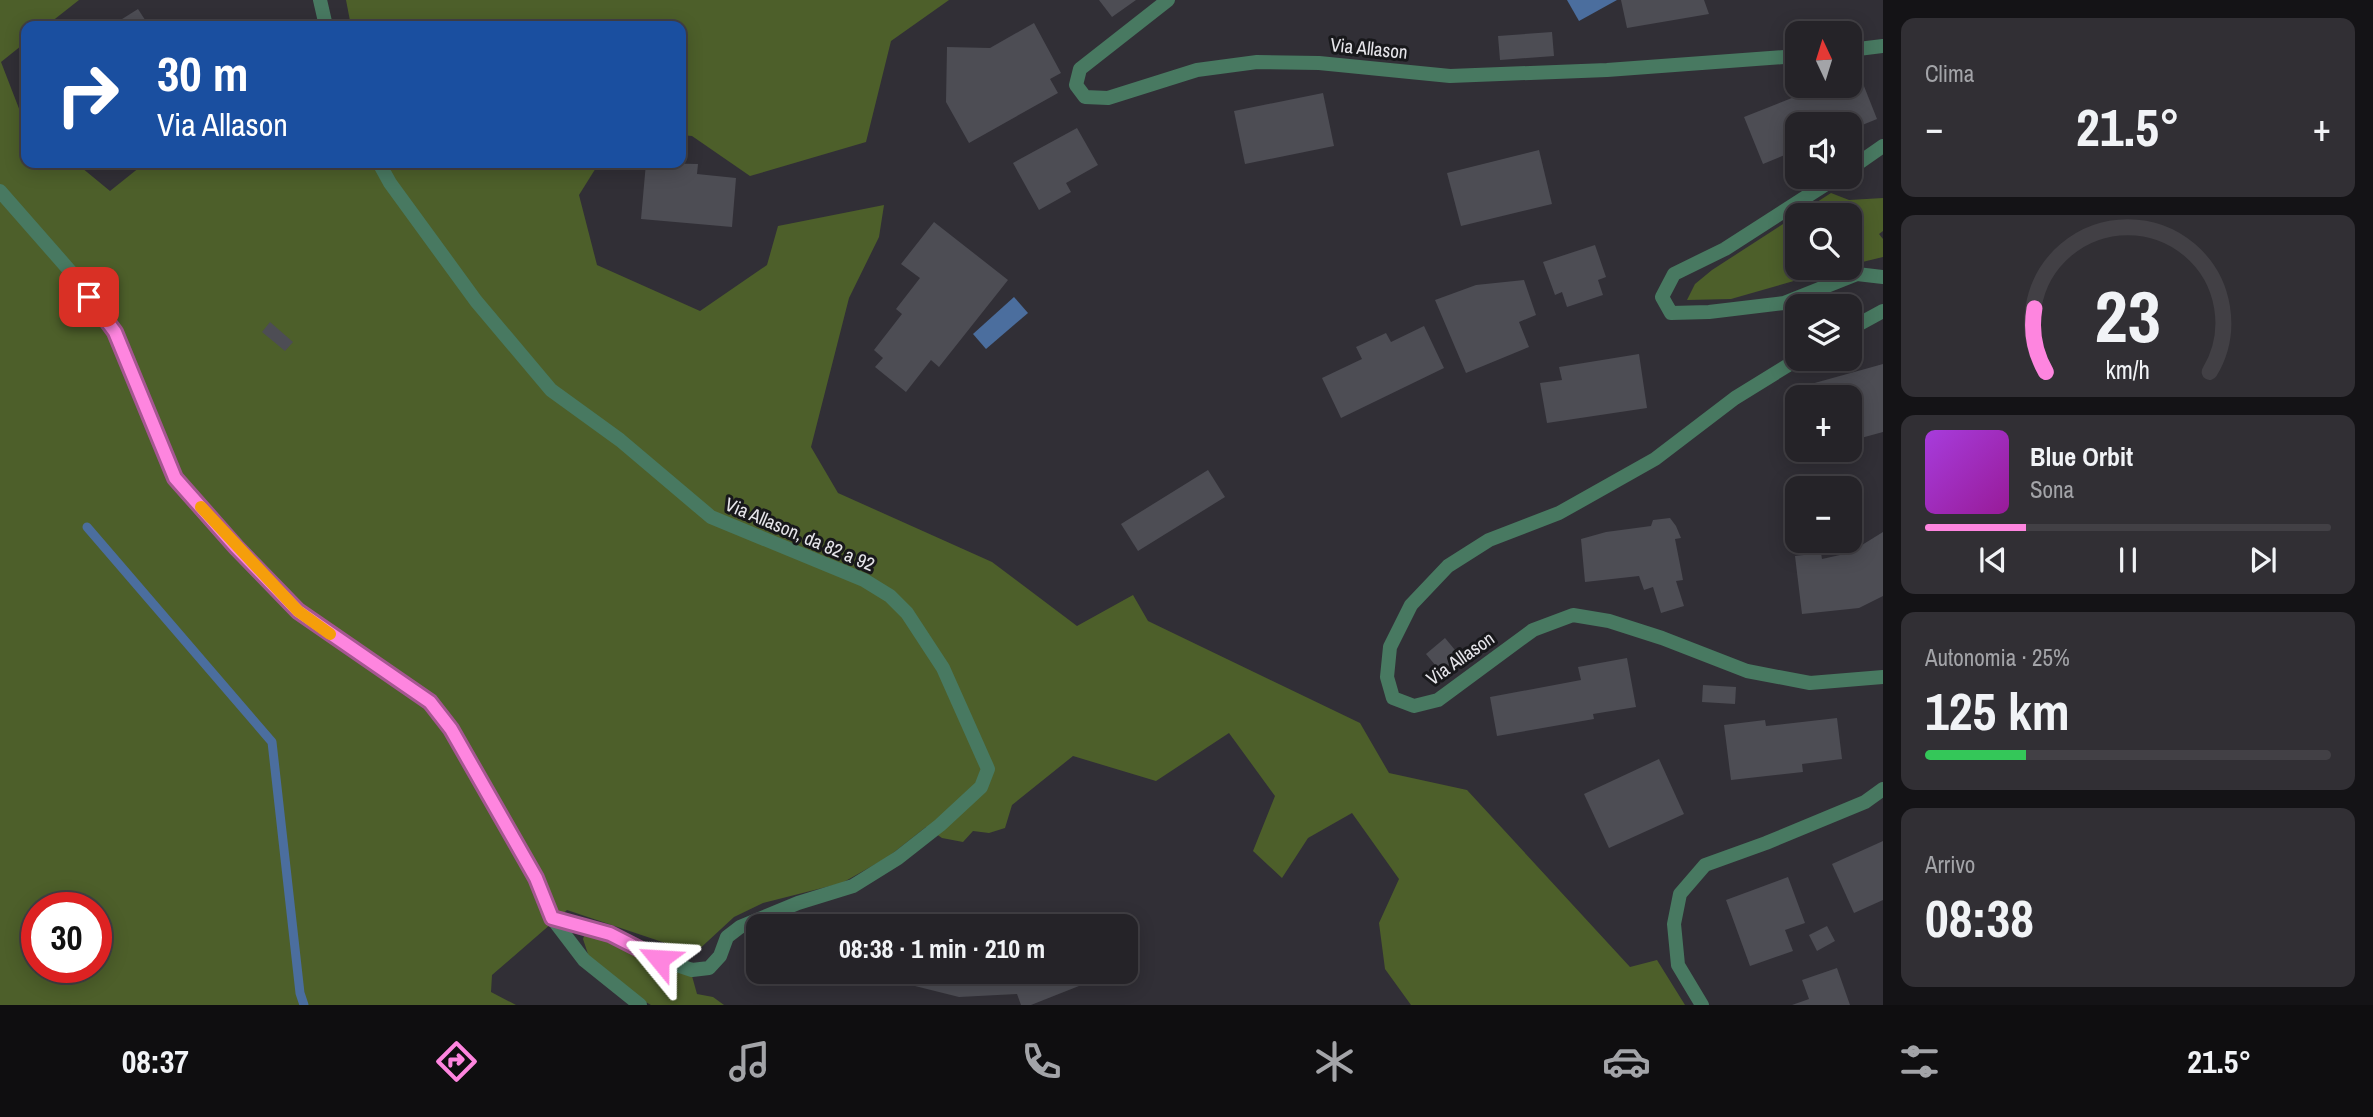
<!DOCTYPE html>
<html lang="it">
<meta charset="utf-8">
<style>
:root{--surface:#252328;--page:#312f34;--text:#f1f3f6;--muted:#a3a4a8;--line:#424045;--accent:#fe85df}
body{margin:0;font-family:"Archivo Narrow",sans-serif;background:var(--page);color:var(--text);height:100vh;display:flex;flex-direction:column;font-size:26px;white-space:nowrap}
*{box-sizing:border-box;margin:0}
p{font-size:23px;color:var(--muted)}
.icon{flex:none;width:38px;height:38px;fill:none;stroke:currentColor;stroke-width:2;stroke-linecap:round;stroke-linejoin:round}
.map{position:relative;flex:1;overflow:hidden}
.drawer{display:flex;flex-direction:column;gap:18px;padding:18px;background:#141316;width:490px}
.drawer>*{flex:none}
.guide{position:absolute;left:21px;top:21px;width:665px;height:147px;border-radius:14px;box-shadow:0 4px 18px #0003,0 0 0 2px var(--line);background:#1a4fa0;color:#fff;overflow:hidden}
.needle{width:46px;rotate:356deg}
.fabs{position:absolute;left:1785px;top:21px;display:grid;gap:14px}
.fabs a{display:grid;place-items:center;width:77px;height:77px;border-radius:14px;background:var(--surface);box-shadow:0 4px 18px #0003,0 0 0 2px var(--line);font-size:35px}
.speed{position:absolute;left:21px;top:892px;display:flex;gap:14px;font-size:35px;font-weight:700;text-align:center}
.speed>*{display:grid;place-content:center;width:91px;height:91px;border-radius:50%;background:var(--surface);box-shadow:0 4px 18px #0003,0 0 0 2px var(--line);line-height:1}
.speed .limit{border:10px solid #d22;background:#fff;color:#111}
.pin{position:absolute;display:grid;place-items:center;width:60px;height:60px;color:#fff;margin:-30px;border-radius:14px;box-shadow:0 4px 10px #0006}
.me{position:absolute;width:77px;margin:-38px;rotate:297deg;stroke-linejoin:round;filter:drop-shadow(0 0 5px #0008)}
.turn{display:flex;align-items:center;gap:24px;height:147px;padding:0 21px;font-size:32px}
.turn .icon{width:91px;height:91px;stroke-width:2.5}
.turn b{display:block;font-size:49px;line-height:60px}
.big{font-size:52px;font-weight:800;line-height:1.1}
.drawer .tile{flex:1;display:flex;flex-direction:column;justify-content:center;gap:10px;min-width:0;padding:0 24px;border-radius:14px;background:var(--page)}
.drawer .dial{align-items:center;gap:0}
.dial svg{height:182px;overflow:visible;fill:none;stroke:var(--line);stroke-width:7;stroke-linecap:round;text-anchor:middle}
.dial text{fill:var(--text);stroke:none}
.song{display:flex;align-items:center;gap:21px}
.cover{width:84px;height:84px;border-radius:10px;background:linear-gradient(135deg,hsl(280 70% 55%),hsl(300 70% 35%))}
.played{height:7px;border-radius:4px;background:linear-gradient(90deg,var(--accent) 25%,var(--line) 25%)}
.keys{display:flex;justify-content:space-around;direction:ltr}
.heat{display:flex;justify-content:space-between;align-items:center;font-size:38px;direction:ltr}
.charge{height:10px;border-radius:5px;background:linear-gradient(90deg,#34c759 25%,var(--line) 0)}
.trip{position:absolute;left:746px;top:914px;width:392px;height:70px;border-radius:14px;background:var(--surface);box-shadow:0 4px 18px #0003,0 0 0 2px var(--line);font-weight:800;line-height:70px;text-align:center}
.menu{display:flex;height:112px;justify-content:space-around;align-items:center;background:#0f0e10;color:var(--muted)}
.menu .icon{width:49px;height:49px}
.menu .active{color:var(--accent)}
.menu b{font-size:32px;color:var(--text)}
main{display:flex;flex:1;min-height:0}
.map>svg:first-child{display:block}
.green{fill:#4d5f2a;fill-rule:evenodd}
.water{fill:#4b6e9e}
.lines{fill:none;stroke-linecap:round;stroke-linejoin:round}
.stream{stroke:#4b6e9e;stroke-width:9}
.building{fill:#4d4d54}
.minor{stroke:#487961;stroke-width:14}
.route-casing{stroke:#a55691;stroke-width:18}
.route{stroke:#fe85df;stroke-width:12}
.slow{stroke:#f59e0b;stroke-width:12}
.labels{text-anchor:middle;stroke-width:6;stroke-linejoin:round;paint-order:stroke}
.street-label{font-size:19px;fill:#e6e5ea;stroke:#18181b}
</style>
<main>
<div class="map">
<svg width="1883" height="1005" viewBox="0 0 1883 1005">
<rect width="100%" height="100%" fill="#312f36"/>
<!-- green -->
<g class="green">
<path d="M0,0H79L46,26H26V42L1,62L23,119L26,122V163H76L110,191L145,163H599L579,195L597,265L700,311L767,265L778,226L884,205L879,237L849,298L811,447L838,493L992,562L1077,626L1133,595L1148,621L1360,723L1389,773L1467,790L1630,967L1657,960L1685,1005H1411L1385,969L1379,923L1399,879L1352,813L1308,838L1282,878L1253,851L1275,796L1229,733L1156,781L1073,756L1012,805L1005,828L989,833L973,831L963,842L942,838L926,827L888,857L842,883L763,903L734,917L695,953L567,910L492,975L491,992L516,1005H0ZM37,908H96V968H37Z"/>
<path d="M346,0H949L891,41L866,142L750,176L692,136L681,135V26H351Z"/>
<path d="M1831,193L1849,200L1883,198V231L1879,234L1883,239V257L1850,265V215H1797V268H1839L1731,299L1687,300L1695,284L1712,270Z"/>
<path d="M586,930L692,976L697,994L713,997L724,1005H651L635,996L589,957L583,939Z"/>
</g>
<!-- water -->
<g class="water">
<path d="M1567,0H1617L1579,21Z"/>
<path d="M1014,297L1028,313L986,349L973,334Z"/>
</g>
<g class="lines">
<!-- stream -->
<path class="stream" d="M87,527L272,742L300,993L304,1005"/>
</g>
<!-- building -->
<g class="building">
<path d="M1099,0H1136L1112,17Z"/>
<path d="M1621,0H1704L1709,14L1627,28Z"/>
<path d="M138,9L149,26H111Z"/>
<path d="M1034,23L1061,73L1050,79L1058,93L969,143L946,102L947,47L990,48Z"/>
<path d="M1552,32L1554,56L1500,60L1498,36Z"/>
<path d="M1858,71L1877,119L1850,130V124H1797V150L1763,164L1744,117L1822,86H1850V75Z"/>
<path d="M1323,93L1334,146L1245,164L1234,111Z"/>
<path d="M1077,128L1098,165L1066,183L1071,192L1039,210L1013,163Z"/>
<path d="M1539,150L1552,204L1461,226L1447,173Z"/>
<path d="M646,163L698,164L697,174L736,178L732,227L641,219Z"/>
<path d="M934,222L1008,280L939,367L931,360L906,392L875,367L883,358L874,350L902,314L896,309L920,278L901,264Z"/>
<path d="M1595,245L1606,277L1598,280L1603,295L1567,307L1562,292L1555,295L1543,262Z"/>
<path d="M1524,280L1536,315L1519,322L1529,347L1466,373L1435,300L1476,285Z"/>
<path d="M270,322L293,342L285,351L262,332Z"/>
<path d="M1424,326L1444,368L1341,418L1322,378L1362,359L1356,347L1386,333L1391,342Z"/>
<path d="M1639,354L1647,408L1547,423L1540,383L1562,380L1559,367Z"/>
<path d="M1883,364V432L1850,441V397H1815L1811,384Z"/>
<path d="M1208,470L1225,497L1138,551L1121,524Z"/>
<path d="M1670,518L1676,526L1681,538L1675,539L1683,580L1676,581L1684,606L1661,613L1653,587L1644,590L1639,576L1585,582L1581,539L1606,532L1651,526L1653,520Z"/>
<path d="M1883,532V596L1859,608L1802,614L1795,556L1821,553L1822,559L1849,553Z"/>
<path d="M1445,638L1460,656L1441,672L1426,654Z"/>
<path d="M1627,658L1636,707L1593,714L1594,719L1497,736L1490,697L1581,680L1578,667Z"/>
<path d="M1703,685L1736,687L1735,704L1702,702Z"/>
<path d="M1837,718L1842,759L1802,764L1803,772L1731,780L1724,725L1765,720L1766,726Z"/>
<path d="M1659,759L1684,814L1609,848L1584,794Z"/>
<path d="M1883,841V900L1854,913L1832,864Z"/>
<path d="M1788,877L1805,923L1785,930L1793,951L1750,966L1726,900Z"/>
<path d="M1827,926L1835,941L1817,951L1809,935Z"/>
<path d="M1837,968L1850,1005H1792L1809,999L1802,980Z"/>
<path d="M900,971H1085L1089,982L1031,1005H1021L1017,994L959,997L899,982Z"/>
</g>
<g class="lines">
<!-- minor -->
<g class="minor">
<path d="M320,0L326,26"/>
<path d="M1168,0L1080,69L1076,85L1085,97L1108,98L1197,70L1257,62L1319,63L1450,76L1607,70L1797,56"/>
<path d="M1850,50L1883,46"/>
<path d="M379,163L390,183L476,301L551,390L620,440L711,517L864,580L890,596L907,613L943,668L988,769L981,787L940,825L898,858L853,886L798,903L740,927L727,937L720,956L709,968L692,970L659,959L609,934L552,918"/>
<path d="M1850,169L1883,146"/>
<path d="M1837,177L1725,249L1674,274L1662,297L1671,313L1709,312L1784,303L1857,274L1883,277"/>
<path d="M0,191L77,279L115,332L175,478L236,547L297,611L430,702L451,729L536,878L552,918L584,960L640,1005"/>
<path d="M1850,329L1883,311"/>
<path d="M1798,359L1735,398L1655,459L1559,513L1489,540L1448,566L1411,605L1390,647L1387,677L1393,698L1414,706L1438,700L1533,630L1573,615L1609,621L1662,638L1747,671L1810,683L1883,677"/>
<path d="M1702,1005L1678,965L1674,924L1680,894L1705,865L1766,843L1865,802L1883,789"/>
</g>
</g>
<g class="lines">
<!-- route casing -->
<g class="route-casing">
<path id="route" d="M89,297L115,332L175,478L236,547L298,611L430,702L451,729L536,878L552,918L610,934L659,959"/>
</g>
<!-- route -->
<use href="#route" class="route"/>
<!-- slow -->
<path class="slow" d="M201,507L298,611L330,634"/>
</g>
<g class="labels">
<!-- street labels -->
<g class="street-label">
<text transform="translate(1369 48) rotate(6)" y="7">Via Allason</text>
<text transform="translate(800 534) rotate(23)" y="7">Via Allason, da 82 a 92</text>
<text transform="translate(1460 658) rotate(-35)" y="7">Via Allason</text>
</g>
</g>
</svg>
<div class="fabs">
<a><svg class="needle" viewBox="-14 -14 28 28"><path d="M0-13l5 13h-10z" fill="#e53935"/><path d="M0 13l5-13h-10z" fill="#a3a4a8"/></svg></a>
<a><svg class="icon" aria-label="sound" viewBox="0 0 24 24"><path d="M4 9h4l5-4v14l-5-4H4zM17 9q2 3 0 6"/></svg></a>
<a><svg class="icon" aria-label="search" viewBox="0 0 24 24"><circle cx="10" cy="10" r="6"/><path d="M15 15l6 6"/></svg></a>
<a><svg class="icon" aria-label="layers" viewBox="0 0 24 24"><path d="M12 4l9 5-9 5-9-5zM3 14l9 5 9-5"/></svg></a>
<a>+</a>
<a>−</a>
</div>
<div class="speed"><div class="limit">30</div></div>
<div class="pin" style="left:89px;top:297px;background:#d93025"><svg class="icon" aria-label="arrive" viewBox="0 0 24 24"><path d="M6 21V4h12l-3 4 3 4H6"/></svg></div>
<svg class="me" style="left:659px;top:959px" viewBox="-20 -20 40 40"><path d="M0-17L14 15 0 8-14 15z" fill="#fe85df" stroke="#fff" stroke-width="4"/></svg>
<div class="trip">08:38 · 1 min · 210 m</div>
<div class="guide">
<div class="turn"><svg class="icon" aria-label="right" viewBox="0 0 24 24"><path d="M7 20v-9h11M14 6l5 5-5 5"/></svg><div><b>30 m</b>Via Allason</div></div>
</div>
</div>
<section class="drawer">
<div class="tile"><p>Clima</p>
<div class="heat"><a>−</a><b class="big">21.5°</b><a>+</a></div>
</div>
<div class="tile dial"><svg viewBox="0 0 100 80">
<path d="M14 69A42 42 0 1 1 86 69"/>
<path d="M14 69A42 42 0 0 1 9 41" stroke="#fe85df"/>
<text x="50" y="56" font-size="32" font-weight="700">23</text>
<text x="50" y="72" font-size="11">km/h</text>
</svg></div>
<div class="tile">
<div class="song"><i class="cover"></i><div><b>Blue Orbit</b><p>Sona</p></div></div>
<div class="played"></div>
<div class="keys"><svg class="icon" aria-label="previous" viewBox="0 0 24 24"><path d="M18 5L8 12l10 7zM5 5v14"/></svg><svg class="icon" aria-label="pause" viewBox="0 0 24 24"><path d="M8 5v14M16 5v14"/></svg><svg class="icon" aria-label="next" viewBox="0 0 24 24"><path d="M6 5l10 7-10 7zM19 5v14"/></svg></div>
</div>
<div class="tile"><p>Autonomia · 25%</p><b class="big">125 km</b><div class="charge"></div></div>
<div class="tile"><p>Arrivo</p><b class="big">08:38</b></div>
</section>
</main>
<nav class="menu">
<b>08:37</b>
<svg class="icon active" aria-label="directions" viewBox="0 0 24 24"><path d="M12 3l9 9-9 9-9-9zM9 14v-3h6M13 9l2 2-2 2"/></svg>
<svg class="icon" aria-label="music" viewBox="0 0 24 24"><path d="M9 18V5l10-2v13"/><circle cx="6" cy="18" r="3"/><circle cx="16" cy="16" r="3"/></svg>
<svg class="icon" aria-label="phone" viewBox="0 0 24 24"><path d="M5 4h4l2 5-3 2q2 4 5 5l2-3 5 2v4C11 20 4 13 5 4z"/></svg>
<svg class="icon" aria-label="climate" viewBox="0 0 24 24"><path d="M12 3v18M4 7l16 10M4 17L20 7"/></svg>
<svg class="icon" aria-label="car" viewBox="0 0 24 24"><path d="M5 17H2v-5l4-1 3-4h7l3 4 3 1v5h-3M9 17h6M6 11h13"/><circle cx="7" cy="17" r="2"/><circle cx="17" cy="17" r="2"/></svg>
<svg class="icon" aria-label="filters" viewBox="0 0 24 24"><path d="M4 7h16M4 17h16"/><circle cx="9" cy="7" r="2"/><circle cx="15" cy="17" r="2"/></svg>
<b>21.5°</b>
</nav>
